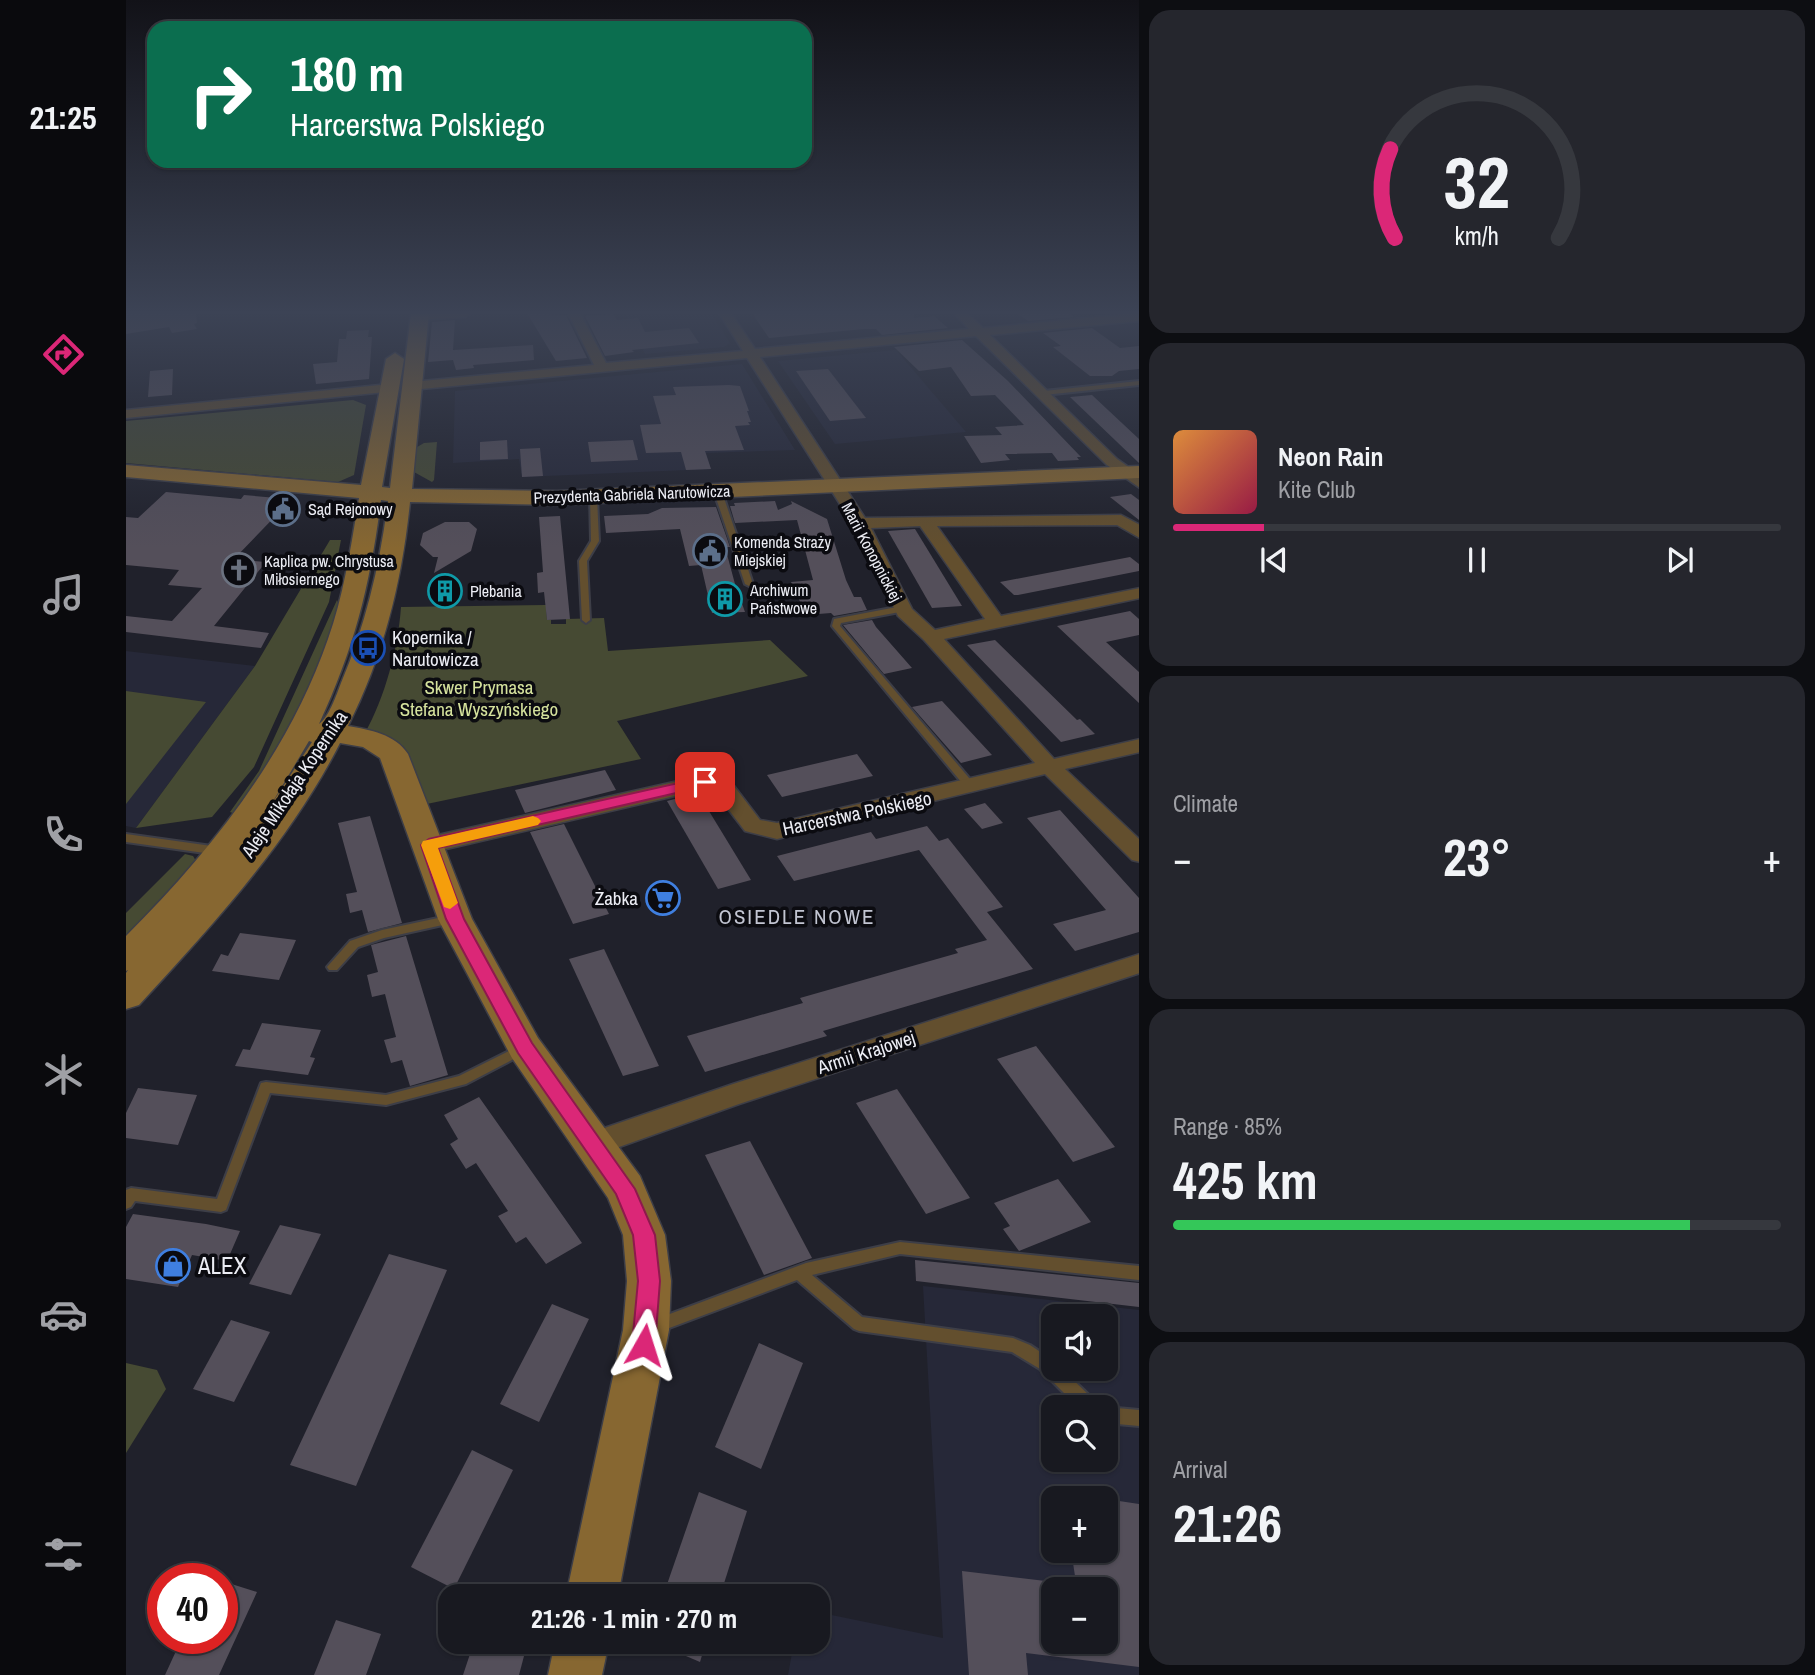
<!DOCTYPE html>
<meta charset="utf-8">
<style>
:root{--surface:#181920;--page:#25262d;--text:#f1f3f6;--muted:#9fa0a5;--line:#36383e;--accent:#db2777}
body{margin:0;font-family:"Archivo Narrow",sans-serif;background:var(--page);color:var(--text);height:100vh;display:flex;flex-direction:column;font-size:26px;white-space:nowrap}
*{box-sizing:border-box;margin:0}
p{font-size:23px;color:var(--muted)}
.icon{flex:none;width:38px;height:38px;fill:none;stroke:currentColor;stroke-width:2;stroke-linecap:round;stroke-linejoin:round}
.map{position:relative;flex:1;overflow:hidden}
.details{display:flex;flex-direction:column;gap:10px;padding:10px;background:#0d0e12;width:676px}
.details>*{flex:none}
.banner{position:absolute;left:21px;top:21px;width:665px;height:147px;border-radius:21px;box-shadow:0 2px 5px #0004,0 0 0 2px var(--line);background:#0b6e4f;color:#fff;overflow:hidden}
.buttons{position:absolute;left:915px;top:1304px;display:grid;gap:14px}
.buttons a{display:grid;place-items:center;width:77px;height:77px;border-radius:14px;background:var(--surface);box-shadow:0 2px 5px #0004,0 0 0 2px var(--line);font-size:35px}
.speed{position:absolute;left:21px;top:1563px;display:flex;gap:14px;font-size:35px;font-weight:700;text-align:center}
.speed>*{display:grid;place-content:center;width:91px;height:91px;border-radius:50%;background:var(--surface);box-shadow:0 2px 5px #0004,0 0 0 2px var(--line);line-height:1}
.speed .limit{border:10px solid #d22;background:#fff;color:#111}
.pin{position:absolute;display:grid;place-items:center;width:60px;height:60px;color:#fff;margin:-30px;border-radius:14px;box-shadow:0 4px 10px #0006}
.me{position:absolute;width:77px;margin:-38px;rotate:6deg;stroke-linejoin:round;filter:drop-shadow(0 0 5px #0008)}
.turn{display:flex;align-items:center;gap:24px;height:147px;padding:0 28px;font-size:32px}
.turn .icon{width:91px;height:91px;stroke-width:2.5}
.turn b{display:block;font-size:49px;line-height:60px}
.big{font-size:52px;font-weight:800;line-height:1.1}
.details .card{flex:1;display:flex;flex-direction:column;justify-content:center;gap:10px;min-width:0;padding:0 24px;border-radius:21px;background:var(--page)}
.details .dial{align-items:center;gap:0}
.dial svg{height:182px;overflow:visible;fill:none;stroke:var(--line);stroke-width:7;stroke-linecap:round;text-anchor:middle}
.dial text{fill:var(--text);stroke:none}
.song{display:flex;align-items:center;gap:21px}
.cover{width:84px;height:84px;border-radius:10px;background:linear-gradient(135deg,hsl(30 70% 55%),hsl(340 70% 35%))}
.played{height:7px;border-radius:4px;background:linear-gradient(90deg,var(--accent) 15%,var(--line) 15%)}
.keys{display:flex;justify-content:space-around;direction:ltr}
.heat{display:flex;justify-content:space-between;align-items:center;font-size:38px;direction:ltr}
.charge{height:10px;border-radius:5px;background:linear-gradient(90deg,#34c759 85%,var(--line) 0)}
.trip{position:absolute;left:312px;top:1584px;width:392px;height:70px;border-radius:21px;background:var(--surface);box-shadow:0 2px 5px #0004,0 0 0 2px var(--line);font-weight:800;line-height:70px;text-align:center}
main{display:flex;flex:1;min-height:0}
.menu{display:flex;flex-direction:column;width:126px;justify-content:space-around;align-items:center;background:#0a0a0d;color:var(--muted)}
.menu .icon{width:49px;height:49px}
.menu .current{color:var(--accent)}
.menu b{font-size:32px;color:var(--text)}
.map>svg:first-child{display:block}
.built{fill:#262838;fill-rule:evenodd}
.green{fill:#464a33}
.building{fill:#544f5a}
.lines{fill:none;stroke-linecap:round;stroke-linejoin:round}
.lane-casing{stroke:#3d3e47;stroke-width:4}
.street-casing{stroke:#3d3e47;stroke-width:3}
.secondary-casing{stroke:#3d3e47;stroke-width:3}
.lane{fill:#634f2e;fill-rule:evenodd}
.street{fill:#634f2e;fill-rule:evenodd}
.secondary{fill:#876731;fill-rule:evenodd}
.route{fill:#db2777;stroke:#8e194d;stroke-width:2}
.slow{fill:#f59e0b}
.labels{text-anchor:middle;stroke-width:7;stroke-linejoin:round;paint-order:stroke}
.far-street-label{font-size:16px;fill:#ecedf4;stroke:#0b0b10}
.far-poi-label{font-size:16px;fill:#ecedf4;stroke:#0b0b10;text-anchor:start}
.poi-label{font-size:19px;fill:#ecedf4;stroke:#0b0b10;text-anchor:start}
.park-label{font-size:19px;fill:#d5e29d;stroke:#0b0b10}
.street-label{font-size:19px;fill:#ecedf4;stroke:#0b0b10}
.neighbourhood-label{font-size:21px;letter-spacing:2px;fill:#c2c5d2;stroke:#0b0b10}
.near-poi-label{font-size:23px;fill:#ecedf4;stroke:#0b0b10;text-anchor:start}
</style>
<main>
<nav class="menu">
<b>21:25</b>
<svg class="icon current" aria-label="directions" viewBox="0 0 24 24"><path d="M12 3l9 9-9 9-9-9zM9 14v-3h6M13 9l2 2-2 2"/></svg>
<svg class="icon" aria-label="music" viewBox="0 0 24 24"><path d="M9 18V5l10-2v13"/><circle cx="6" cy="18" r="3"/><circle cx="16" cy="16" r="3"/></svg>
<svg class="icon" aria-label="phone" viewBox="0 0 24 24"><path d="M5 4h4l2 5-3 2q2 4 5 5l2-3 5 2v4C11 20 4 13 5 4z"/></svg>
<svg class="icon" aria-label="climate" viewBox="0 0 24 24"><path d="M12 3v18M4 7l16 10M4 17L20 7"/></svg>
<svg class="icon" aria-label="car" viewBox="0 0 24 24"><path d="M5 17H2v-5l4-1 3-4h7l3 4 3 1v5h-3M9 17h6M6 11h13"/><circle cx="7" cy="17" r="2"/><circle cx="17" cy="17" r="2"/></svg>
<svg class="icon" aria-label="filters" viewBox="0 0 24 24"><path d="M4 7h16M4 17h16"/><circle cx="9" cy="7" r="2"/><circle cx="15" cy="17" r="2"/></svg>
</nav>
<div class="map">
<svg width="1014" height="1675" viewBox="0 0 1014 1675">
<rect width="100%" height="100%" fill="#20212b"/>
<!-- built -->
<g class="built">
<path d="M499,313H585L604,343L598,347L519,354Z"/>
<path d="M770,350L840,432L709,444L652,361Z"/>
<path d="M616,364L669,450L580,453L585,469L396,477L393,459L327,463L329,391Z"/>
<path d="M0,651L129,666L10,828L0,826Z"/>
<path d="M797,1286L1013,1310V1675H662L668,1642H691V1612L817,1638ZM928,1316H980V1368H928ZM928,1407H980V1460H928ZM928,1498H980V1550H928ZM928,1589H980V1642H928Z"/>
</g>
<!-- green -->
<g class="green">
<path d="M227,400L240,405L228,475L212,482L0,463V421Z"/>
<path d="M311,442L308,480L306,482L288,472L286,450L298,443Z"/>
<path d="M204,540H215L203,602L128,767L86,817L10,828L129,666Z"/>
<path d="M211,600L214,607L211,622L175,708L112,815L104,812L133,771Z"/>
<path d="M420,605L421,620H425V624H440V619L478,618L482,651L644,640L682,676L491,721L515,759L296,805L239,733C259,697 272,649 275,607Z"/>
<path d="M0,691L80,702L0,804Z"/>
<path d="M59,854L67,856L70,861L0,945V913Z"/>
<path d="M0,1363L31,1370L40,1389L0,1453Z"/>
</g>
<!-- building -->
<g class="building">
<path d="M8,313H70L71,323L68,324L71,329L46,333L43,327L0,334V314Z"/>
<path d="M401,313L440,315L461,358L430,361Z"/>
<path d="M626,313H788V318L808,316L822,328L756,335L750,329H738L643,338Z"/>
<path d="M891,313H943L948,317L902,321Z"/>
<path d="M487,314L491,320L512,318L519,332L563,328L573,343L506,350L508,352L479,356L459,316Z"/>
<path d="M329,320L327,350L407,345L408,360L347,365L348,368L330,370L327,360L302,362L306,322Z"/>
<path d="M966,328L994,348L1013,346V369L993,371L986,376H964L927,347L935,346L917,333Z"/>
<path d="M243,330L242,337H246L243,379L190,384L187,364L211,362L213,339H220L221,331Z"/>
<path d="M836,340L882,381L955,457H951L953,460L932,461L926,453L879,454L884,460L855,463L838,436L876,435L869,427L898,425L869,395L845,396L825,367L793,371L768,347Z"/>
<path d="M47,369L46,395L22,397L24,371Z"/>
<path d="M702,369L740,418L704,421L670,371Z"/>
<path d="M603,385L614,386L623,411H621L625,422H622L624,425L609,426L618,450L579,451L585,469L560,470L555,452L520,453L514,425L535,424L527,396L550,395L547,387Z"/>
<path d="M966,395L1013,439V463L944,397Z"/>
<path d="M381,440L382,459L354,460V442Z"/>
<path d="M507,440L512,460L465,462L462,442Z"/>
<path d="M414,448L417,476L396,477L394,449Z"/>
<path d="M40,492L115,499L118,495L151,498L148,501L162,503L108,559L140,562L88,626L143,633L135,648L0,632V616L46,621L76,588L42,585L53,570L0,565V517L12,518Z"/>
<path d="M1005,494L1013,500V520L984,497Z"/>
<path d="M649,501L652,510L666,504L665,501L701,519L720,580L728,597H735L741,610L708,616L705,613L680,615L665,582L687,580L671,520L609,523L604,506H609L608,503Z"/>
<path d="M590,507L604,547H599L609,584L619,612L586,613L575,565L563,566L554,529L480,533L478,516L522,514L536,508Z"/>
<path d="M434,516L444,619L421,620L418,592L412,593L411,573L417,572L413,517Z"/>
<path d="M319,522H343L351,529L345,551L308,573L312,557H307L294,545L297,533Z"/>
<path d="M789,529L836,606L806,608L762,531Z"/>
<path d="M1004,557L1013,564V571L892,595H888L874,582Z"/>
<path d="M309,581H334L329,598H304Z"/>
<path d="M1004,611L1013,619V635L980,642L1013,672V703L931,626Z"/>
<path d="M746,620L750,627L786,668L758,674L717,625Z"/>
<path d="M869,640L951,720L954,719L969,734L935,742L841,645Z"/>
<path d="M816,701L866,755L835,763L786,707Z"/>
<path d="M731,754L747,776L656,797L641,775Z"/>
<path d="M479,770L490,790L399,813L389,790Z"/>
<path d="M572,793L625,880L592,889L541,801Z"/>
<path d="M859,803L877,823L856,829L838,809Z"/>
<path d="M934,810L1013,898V932L949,951L927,924L980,910L901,818Z"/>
<path d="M244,816L276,923L242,932L236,910L224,913L220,894L231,892L212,823Z"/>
<path d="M438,824L483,914L447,924L404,832Z"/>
<path d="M801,826L813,841L822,838L877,907L861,912L907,969L697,1031L701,1036L579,1072L561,1036L677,1003L674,998L832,953L829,949L861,940L793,850L668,881L651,856L745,832L750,839Z"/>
<path d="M114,933L170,940L153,980L86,971L95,954L102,956Z"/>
<path d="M280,936L322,1075L284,1086L276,1060L265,1063L258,1040L270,1037L259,994L246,997L241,975L252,972L245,945Z"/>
<path d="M478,949L533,1066L497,1076L443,959Z"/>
<path d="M136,1023L195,1030L184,1057L189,1058L182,1075L109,1066L117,1049L124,1050Z"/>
<path d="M910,1046L989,1147L947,1162L871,1059Z"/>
<path d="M12,1088L71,1095L52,1145L0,1138V1113Z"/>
<path d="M771,1089L844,1198L800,1214L730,1103Z"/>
<path d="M353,1097L456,1243L420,1264L400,1237L390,1243L372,1216L382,1211L350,1163L340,1169L324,1144L332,1139L318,1115Z"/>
<path d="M624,1141L686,1258L638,1275L579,1155Z"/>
<path d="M932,1179L965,1222L893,1251L877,1229L884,1226L868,1203Z"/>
<path d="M7,1214L80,1224L114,1231L101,1261L66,1255L52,1287L0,1279V1227Z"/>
<path d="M154,1225L195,1234L165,1295L123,1284Z"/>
<path d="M263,1254L321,1270L230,1486L164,1465Z"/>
<path d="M789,1260L1013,1283V1307L790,1281Z"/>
<path d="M426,1304L463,1319L413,1422L374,1404Z"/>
<path d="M105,1320L144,1332L108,1402L67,1389Z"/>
<path d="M633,1343L677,1363L635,1469L589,1447Z"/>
<path d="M346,1450L387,1470L328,1589L285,1567Z"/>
<path d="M573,1492L621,1511L594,1596H537Z"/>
<path d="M980,1499L1013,1504V1667L900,1653L902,1675H843L836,1571L928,1582V1642H980V1589H951L945,1550H980Z"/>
<path d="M96,1581L131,1592L93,1675H39L56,1638H96Z"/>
<path d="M210,1620L255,1634L240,1675H188Z"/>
<path d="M348,1642L398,1656L393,1675H337Z"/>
<path d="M527,1642H580L574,1662Z"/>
</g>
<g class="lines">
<!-- lane casing -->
<g class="lane-casing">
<g id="lane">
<path d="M1014,381V385L918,395L915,393L918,391Z"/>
<path d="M589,490L596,492L627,584L626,586H623L619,584L588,492Z"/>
<path d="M464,495L471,497L473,541L461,561L464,620L460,623L456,620L453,561L465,541Z"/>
<path d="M776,606L779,607V611L715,623L714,626L849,785L850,787L849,789H841L706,626L708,619Z"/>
<path d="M0,834L93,847L98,851L93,855L0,842Z"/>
<path d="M326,915L330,916L332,919L330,922L258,938L232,947L211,970H203L201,967L224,941L256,930Z"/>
<path d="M397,1044L401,1046L403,1049L401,1052L340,1084L260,1105L144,1093L100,1210L95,1212L9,1201L5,1207L0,1209V1190L5,1188L91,1199L135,1083L140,1082L260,1095L333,1076Z"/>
<path d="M774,1242L1014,1266V1280L774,1254L686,1275L736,1317L887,1338L904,1345L928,1361V1368H935L969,1401L971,1407H952L914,1369L886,1352L733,1331L728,1329L671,1280L530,1333L525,1331L523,1326L525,1321L680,1263Z"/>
<path d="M980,1407L1014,1410V1426L980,1423Z"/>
</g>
</g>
<!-- street casing -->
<g class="street-casing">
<g id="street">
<path d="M293,313H345L339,317L289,320L287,317Z"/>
<path d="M442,313H454L480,363L617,351L593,313H605L629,349L843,329L828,313H841L857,328L1014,313V321L864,335L991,459L1014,475V488L981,465L850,336L634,357L739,518L995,515L1014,525V538L991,525L811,526L875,616L1014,588V598L818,639L928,759L1014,739V752L939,769L1014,840V862L1006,860L919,774L651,839L619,831L589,792L579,789L303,853L295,850L292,845L295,840L303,837L579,775L605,782L634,820L651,823L909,763L798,640L772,616L726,523L621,358L285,390L278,386L285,382L468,365ZM794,526L859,619L809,630L786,609L745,528Z"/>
<path d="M264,384L269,385V391L0,418V410Z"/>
<path d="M1014,954V973L613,1104L468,1156L458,1153L454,1144L458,1135L607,1084Z"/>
</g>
</g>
<!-- secondary casing -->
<g class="secondary-casing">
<g id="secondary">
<path d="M285,313H303L286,489L431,491L1014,466V478L431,505L284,502C276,581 258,655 222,726C244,730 269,734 282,754L346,919L412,1038L514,1176L539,1235L545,1281L543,1330L492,1596H440L497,1330L501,1281L497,1235L482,1198L386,1058L312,919L254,758L237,747L214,743C164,841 87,925 13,1005L0,1009V973L2,970L0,971V936C86,850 162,754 202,639C218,594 225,546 233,498L0,477V465L235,485L260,359L269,353L278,359L256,487L264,488ZM255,500L262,501C254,564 240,624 215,683C210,696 203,717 193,724C229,646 244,586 255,500ZM183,741L186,742L143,808Z"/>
<path d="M429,1642H483L476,1675H422Z"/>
</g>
</g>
<!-- lane -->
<use href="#lane" class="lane"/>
<!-- street -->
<use href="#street" class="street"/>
<!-- secondary -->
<use href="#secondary" class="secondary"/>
</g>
<!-- sky -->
<linearGradient id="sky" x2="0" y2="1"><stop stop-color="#121218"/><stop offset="0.57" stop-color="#3c4355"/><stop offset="1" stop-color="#3c4355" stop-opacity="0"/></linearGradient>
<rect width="1014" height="548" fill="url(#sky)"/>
<!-- route -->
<path class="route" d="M579,777L587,782L585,785L312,848L338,919L406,1043L509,1189L529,1235L534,1281L529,1345L526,1353L518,1356L510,1353L506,1345L512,1281L507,1235L490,1194L392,1053L320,919L295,845L303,839Z"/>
<!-- slow -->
<path class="slow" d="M407,816L412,818L415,821L412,825L312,848L332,903L324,909L318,907L295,845L297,841Z"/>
<!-- icons -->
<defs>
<g id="civic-ring" transform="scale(1.75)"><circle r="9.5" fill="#0b0b10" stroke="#5c6f8a" stroke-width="1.5"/><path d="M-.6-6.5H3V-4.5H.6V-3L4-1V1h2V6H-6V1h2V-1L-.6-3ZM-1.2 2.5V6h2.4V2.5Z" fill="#5c6f8a"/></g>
<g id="church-ring" transform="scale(1.75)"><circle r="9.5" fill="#0b0b10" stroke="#6b7280" stroke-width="1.5"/><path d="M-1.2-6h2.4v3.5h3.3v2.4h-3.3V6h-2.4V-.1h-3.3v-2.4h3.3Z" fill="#6b7280"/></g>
<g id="building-ring" transform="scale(1.75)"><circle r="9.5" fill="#0b0b10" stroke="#0f9aa8" stroke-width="1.5"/><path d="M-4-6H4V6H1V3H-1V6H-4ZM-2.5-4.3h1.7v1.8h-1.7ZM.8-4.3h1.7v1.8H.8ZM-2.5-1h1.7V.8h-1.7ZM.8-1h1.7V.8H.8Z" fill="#0f9aa8"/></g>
<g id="bus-ring" transform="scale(1.75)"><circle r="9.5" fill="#0b0b10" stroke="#1a4fb4" stroke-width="1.5"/><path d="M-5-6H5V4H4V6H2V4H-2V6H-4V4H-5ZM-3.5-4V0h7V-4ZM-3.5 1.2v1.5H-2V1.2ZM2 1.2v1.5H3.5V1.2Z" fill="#1a4fb4"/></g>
<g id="supermarket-ring" transform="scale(1.75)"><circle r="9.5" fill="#0b0b10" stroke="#3f7fe0" stroke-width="1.5"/><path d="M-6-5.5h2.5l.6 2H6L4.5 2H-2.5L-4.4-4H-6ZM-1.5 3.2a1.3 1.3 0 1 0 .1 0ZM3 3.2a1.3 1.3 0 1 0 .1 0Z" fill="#3f7fe0"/></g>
<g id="shop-ring" transform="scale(1.75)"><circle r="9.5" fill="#0b0b10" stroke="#3f7fe0" stroke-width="1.5"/><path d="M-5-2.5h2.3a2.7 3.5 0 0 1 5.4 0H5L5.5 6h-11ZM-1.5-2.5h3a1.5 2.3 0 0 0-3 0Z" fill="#3f7fe0"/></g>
</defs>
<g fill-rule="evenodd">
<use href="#civic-ring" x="157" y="509"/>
<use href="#civic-ring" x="584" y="551"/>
<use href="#church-ring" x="113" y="570"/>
<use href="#building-ring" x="319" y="591"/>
<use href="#building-ring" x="599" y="599"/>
<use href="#bus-ring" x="242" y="648"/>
<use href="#supermarket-ring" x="537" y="898"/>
<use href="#shop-ring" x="47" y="1266"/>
</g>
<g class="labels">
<!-- far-street labels -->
<g class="far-street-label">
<text transform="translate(506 494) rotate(-2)" y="6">Prezydenta Gabriela Narutowicza</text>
<text transform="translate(746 552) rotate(62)" y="6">Marii Konopnickiej</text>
</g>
<!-- far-poi labels -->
<g class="far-poi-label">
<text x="182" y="515">Sąd Rejonowy</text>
<text x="608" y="548">Komenda Straży<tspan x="608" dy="18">Miejskiej</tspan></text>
<text x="138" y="567">Kaplica pw. Chrystusa<tspan x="138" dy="18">Miłosiernego</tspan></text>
<text x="624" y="596">Archiwum<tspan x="624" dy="18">Państwowe</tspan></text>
<text x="344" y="597">Plebania</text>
</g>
<!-- poi labels -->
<g class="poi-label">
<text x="266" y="644">Kopernika /<tspan x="266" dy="22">Narutowicza</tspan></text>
<text x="512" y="905" text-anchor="end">Żabka</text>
</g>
<!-- park labels -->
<g class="park-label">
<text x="353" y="694">Skwer Prymasa<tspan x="353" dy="22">Stefana Wyszyńskiego</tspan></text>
</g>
<!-- street labels -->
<g class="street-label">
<text transform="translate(168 784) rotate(-56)" y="7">Aleje Mikołaja Kopernika</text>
<text transform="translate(731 813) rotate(-12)" y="7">Harcerstwa Polskiego</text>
<text transform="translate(740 1052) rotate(-18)" y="7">Armii Krajowej</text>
</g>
<!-- neighbourhood labels -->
<g class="neighbourhood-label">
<text x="671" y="924">OSIEDLE NOWE</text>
</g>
<!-- near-poi labels -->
<g class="near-poi-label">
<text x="72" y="1274">ALEX</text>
</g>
</g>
</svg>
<div class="buttons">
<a><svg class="icon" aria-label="sound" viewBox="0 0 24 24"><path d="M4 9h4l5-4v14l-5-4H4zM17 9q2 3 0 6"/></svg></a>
<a><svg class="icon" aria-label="search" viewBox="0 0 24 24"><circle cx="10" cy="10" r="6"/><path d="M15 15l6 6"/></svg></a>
<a>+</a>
<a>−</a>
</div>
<div class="speed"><div class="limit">40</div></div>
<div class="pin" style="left:579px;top:782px;background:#d93025"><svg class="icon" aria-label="arrive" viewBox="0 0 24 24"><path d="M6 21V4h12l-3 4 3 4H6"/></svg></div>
<svg class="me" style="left:518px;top:1345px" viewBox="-20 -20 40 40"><path d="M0-17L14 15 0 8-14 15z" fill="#db2777" stroke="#fff" stroke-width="4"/></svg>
<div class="trip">21:26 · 1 min · 270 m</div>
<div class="banner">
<div class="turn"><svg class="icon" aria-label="right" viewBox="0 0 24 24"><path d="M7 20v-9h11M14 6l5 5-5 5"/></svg><div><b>180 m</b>Harcerstwa Polskiego</div></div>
</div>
</div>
<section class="details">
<div class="card dial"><svg viewBox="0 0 100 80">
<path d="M14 69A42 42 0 1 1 86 69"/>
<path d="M14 69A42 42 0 0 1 12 30" stroke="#db2777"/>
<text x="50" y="56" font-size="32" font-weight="700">32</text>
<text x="50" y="72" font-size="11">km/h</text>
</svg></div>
<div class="card">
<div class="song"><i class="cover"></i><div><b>Neon Rain</b><p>Kite Club</p></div></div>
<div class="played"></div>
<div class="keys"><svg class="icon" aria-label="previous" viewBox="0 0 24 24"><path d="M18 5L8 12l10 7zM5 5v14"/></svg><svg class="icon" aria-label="pause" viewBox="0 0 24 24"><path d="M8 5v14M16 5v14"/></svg><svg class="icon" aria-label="next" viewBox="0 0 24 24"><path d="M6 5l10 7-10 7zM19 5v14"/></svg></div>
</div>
<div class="card"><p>Climate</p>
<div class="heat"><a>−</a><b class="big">23°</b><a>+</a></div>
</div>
<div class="card"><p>Range · 85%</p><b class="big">425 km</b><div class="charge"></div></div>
<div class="card"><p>Arrival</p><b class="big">21:26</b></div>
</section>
</main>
